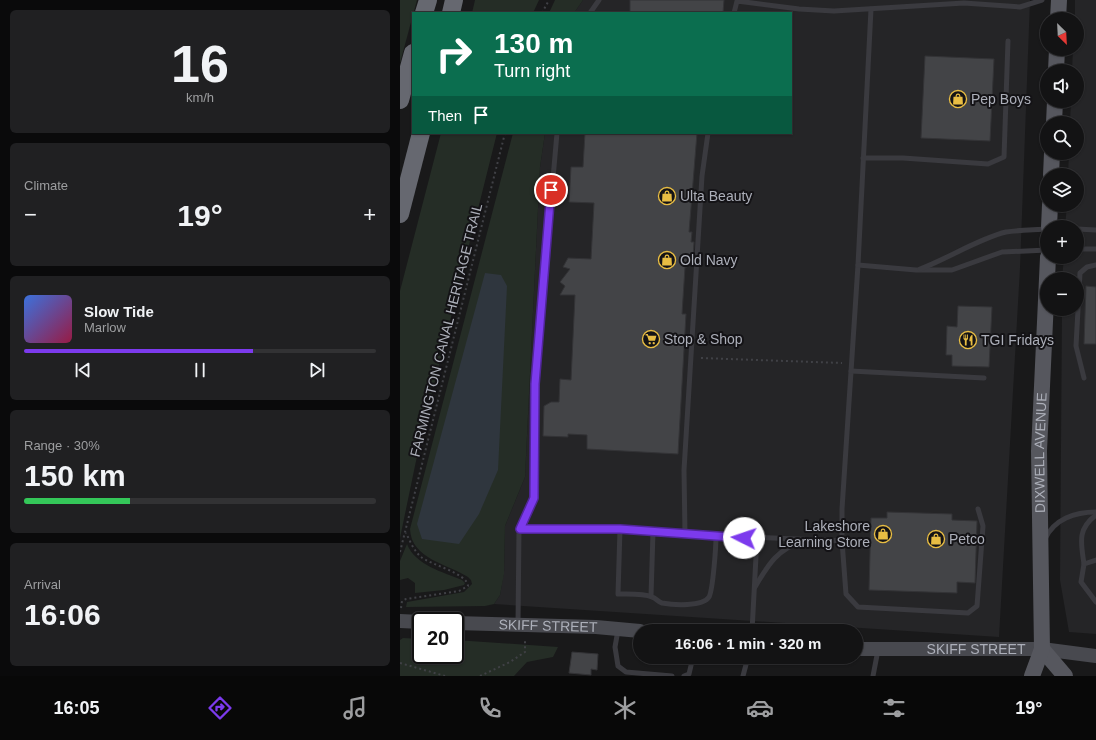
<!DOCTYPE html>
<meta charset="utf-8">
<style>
:root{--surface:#131314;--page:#202022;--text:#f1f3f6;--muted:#9d9ea0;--line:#323234;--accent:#7c3aed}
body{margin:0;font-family:Helvetica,sans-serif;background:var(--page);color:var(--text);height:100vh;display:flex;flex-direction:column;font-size:15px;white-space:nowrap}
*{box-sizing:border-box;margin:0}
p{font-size:13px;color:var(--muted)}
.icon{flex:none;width:22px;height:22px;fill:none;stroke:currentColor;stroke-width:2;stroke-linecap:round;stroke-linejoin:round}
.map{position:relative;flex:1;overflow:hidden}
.side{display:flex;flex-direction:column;gap:10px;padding:10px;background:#0a0a0b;width:400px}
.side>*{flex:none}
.guide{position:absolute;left:12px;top:12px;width:380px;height:122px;border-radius:0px;box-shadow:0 1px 3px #0004,0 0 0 1px var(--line);background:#0b6e4f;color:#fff;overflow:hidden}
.needle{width:26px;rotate:156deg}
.buttons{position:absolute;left:640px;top:12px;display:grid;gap:8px}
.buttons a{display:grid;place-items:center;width:44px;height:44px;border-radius:50%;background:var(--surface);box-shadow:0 1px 3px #0004,0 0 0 1px var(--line);font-size:20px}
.speed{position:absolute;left:12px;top:612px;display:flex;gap:8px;font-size:20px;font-weight:700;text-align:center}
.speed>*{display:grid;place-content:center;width:52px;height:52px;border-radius:50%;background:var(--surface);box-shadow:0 1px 3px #0004,0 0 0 1px var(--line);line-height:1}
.speed .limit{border:2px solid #111;border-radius:6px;background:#fff;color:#111}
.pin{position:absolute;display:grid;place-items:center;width:34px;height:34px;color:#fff;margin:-17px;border:2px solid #fff;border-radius:50%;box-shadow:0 1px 4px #0007}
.me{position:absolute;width:44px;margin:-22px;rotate:274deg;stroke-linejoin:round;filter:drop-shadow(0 0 3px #0008)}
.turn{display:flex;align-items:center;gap:14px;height:84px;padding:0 16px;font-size:18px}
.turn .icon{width:52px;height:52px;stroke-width:2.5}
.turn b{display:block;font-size:28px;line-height:34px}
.then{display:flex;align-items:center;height:38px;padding:0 16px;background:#0003;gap:8px;font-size:15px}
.big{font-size:30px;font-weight:700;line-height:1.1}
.side .tile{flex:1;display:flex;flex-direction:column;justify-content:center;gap:6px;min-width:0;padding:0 14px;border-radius:6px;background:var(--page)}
.side .dial{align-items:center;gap:0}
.dial b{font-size:52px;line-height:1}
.song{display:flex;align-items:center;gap:12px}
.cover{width:48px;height:48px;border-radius:6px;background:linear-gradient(135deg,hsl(220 70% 55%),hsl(340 70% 35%))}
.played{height:4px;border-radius:2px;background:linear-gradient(90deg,var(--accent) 65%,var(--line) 65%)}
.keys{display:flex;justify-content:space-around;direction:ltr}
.heat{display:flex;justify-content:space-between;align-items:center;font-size:22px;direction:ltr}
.charge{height:6px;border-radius:3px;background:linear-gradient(90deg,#34c759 30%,var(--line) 0)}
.trip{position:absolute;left:233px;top:624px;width:230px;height:40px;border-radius:20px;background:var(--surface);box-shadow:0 1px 3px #0004,0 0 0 1px var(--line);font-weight:700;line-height:40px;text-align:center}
.tabs{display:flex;height:64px;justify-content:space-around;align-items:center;background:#080808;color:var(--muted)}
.tabs .icon{width:28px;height:28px}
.tabs .active{color:var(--accent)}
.tabs b{font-size:18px;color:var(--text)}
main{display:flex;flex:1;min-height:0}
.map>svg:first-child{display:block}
.built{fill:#252527}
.green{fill:#252d26}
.water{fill:#2f363e}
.building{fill:#434447;stroke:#333336}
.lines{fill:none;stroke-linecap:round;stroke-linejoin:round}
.path{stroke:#404146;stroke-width:2;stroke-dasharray:2 3;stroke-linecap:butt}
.lane{stroke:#3a3a3f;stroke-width:5}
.secondary{stroke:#48494f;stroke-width:14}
.primary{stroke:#56575e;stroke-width:16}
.highway{stroke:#666870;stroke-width:18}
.route-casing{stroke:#51269a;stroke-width:10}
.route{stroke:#7c3aed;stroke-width:7}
.labels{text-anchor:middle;stroke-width:4;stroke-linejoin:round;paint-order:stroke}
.poi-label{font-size:14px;fill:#acafb9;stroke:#141316;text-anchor:start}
.street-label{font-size:14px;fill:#acafb9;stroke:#141316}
</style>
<main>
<section class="side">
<div class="tile dial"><b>16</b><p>km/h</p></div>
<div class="tile"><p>Climate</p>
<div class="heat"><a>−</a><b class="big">19°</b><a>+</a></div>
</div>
<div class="tile">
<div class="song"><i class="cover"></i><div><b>Slow Tide</b><p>Marlow</p></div></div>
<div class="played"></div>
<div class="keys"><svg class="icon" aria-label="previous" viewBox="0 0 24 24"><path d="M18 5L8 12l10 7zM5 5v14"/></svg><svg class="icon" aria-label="pause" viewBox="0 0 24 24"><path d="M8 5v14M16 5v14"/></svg><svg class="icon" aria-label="next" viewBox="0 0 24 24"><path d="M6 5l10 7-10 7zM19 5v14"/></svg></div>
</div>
<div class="tile"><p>Range · 30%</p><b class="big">150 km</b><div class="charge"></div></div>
<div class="tile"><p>Arrival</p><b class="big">16:06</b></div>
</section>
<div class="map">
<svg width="696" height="676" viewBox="0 0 696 676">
<rect width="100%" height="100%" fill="#19191a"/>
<!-- built -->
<g class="built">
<path d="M183,0H630L620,268L599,637L94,604L100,595L104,572L105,526L125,477L140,167L145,133H391V13H174Z"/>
<path d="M675,0H696V634L669,632L660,580L662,309H677V279H662L664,257H677V227H665L667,205H677V175H668L669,153H677V123H670L671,101H677V71H672L673,49H677V19H675Z"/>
</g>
<!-- green -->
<g class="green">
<path d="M0,0H17L0,63Z"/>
<path d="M75,0H139L133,13H72Z"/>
<path d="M155,0H183L174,13H149Z"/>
<path d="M41,133H97L21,437L0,538V291Z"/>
<path d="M113,133H145L140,167L125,477L105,526L104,574L100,595L94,604L85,606L6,607L7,602L64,592L72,584L71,580L68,577C48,564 11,559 10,529Z"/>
<path d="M7,544C15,565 43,572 62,580L65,583L64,585L44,590L15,593V583L8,578L0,580V561Z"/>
<path d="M3,638L21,639V655H55V640L158,647L153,657L127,662L114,676H0V640Z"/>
</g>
<!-- water -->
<path class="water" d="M85,273L101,275L107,286L98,470L79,514L59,544L22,539L17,524Z"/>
<!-- building -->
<g class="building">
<path d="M230,0H324L323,13H230Z"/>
<path d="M525,56L594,59L590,141L521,138Z"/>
<path d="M185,133H297L289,232H292L291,242H294L293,259H288L287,267H285L282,314H286L278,454L187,449V435L168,434V437L143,436L144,406L151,402H159L160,379L171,380L175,295H160L165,286L160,282L170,269L163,267L168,258L191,259L194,203L169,202L171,167H183Z"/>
<path d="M686,286L696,287V344H684Z"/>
<path d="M558,306L592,307L589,367L552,366V355H546L547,326L557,327Z"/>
<path d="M487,512L552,514V520L577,521L575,583L557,582V593L469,590L471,518H487Z"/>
<path d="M172,652L198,654L197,670L191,669V675L169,673Z"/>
</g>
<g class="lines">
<!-- path -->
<g class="path">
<path d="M142,13L149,0"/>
<path d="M301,358L442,363"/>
<path d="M0,552L105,133"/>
<path d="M1,608L2,601L6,599L59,591L68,586C67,573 31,565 21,557C14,551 10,541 6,533"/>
<path d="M0,663L45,676"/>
<path d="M80,676L110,662L125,652V641"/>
</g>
<!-- lane -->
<g class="lane">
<path d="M471,9L458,265L442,509V541L446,594L458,607L568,613L577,606L583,526L578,509"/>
<path d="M190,13L199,0"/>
<path d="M334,13L337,1L399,9L434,11L564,3L620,7L642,0"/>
<path d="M308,133L302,176L284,470L285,534L442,541"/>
<path d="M463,158H503L588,164L604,157L608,41"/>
<path d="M677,229L696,230"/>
<path d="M677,249H696"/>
<path d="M458,265L516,270H552L602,252L647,250"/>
<path d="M520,269C547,259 580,238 606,232C619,230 634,230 647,229"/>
<path d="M451,371L584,378"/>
<path d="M684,378L676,346L680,273L687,267L696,265"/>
<path d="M119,529L134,498L135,383L157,133"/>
<path d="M220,529L218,594C227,594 243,593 252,597C256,598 258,602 262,603C273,605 303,607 309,597C313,590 316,546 316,536"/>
<path d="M645,539C654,519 675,512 696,512"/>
<path d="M696,560L684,564L681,582L696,602"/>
<path d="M684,564C681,543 677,529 696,515"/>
<path d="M355,587C368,565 378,548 404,541"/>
<path d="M251,596L253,532"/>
<path d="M118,624L119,529H220L285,534"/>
<path d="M218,630L215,647L218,666L226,672L272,676"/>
<path d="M352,631L357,538"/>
<path d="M284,676L289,674L293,657"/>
<path d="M343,676L348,657"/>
<path d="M473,676L478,650"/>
</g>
<!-- secondary -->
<g class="secondary">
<path d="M0,621L21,622"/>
<path id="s1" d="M55,623L196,627L240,631"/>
<path id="s2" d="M456,649H642L696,656"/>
</g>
<!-- primary -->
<g class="primary">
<path d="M658,19L659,0"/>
<path d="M656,71L657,49"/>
<path d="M654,123L655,101"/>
<path d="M651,175L652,153"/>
<path d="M649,227L650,205"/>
<path d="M642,649L665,676"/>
<path id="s3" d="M632,676L642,649L639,451L648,257"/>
</g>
<!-- highway -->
<g class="highway">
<path d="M24,13L28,0"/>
<path d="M51,13L54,0"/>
<path d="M0,100L13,53"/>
<path d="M0,214L21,133"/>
</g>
</g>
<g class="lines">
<!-- route casing -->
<g class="route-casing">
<path id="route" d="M151,190L135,384L134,498L120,529H220L344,538"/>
</g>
<!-- route -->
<use href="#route" class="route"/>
</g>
<!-- icons -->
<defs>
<g id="shop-ring" transform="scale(0.9)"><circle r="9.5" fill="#141316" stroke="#e8bd43" stroke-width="1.5"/><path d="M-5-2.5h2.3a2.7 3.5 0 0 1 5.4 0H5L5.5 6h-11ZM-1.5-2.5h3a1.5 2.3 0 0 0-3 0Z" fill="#e8bd43"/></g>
<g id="supermarket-ring" transform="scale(0.9)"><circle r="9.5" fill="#141316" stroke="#e8bd43" stroke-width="1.5"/><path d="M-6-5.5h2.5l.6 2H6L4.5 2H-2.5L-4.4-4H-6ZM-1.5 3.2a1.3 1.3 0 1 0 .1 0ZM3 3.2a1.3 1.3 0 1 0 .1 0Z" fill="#e8bd43"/></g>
<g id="restaurant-ring" transform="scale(0.9)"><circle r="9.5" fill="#141316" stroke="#e8bd43" stroke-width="1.5"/><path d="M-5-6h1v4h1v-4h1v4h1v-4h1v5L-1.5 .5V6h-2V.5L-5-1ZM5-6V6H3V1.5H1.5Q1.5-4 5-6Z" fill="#e8bd43"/></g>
</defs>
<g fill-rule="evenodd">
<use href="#shop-ring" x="558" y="99"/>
<use href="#shop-ring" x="267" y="196"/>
<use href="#shop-ring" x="267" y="260"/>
<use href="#supermarket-ring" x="251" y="339"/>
<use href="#restaurant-ring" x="568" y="340"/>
<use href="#shop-ring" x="483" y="534"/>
<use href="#shop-ring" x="536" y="539"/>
</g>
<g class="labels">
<!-- poi labels -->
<g class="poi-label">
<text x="571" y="104">Pep Boys</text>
<text x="280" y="201">Ulta Beauty</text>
<text x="280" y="265">Old Navy</text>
<text x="264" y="344">Stop &amp; Shop</text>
<text x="581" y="345">TGI Fridays</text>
<text x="470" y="531" text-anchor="end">Lakeshore<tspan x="470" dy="16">Learning Store</tspan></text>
<text x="549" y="544">Petco</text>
</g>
<!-- street labels -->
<g class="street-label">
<text transform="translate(46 330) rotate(-76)" y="5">FARMINGTON CANAL HERITAGE TRAIL</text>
<text dy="5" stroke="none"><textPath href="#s3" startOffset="225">DIXWELL AVENUE</textPath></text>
<text dy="5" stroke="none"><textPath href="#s1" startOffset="93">SKIFF STREET</textPath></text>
<text dy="5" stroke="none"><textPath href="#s2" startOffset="120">SKIFF STREET</textPath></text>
</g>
</g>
</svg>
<div class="buttons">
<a><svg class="needle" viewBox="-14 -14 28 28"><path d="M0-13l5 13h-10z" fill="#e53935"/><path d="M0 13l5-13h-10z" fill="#9d9ea0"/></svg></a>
<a><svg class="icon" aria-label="sound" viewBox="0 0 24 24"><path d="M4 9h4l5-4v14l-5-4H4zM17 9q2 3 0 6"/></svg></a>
<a><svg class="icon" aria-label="search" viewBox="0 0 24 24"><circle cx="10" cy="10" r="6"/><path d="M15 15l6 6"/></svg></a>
<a><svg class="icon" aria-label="layers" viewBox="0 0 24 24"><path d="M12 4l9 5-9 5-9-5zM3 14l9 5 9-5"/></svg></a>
<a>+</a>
<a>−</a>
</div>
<div class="speed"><div class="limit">20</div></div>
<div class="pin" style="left:151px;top:190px;background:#d93025"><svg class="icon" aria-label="arrive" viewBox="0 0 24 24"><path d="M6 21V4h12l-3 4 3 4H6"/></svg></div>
<svg class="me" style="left:344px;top:538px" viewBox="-20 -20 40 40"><circle r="19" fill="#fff"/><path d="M0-13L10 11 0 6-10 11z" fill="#7c3aed"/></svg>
<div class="trip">16:06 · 1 min · 320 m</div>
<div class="guide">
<div class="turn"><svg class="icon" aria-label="right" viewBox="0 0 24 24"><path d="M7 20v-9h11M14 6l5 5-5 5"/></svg><div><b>130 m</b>Turn right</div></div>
<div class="then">Then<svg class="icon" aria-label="arrive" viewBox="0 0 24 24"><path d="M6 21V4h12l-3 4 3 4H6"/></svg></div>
</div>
</div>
</main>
<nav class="tabs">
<b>16:05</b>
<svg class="icon active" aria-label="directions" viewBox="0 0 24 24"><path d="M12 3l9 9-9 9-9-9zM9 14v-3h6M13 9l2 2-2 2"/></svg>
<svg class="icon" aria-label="music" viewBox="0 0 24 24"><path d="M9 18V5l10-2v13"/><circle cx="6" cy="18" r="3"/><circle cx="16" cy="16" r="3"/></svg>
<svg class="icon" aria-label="phone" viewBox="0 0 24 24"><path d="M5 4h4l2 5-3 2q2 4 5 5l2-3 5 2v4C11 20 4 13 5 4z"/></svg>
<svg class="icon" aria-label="climate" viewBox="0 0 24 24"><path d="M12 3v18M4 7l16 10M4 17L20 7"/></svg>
<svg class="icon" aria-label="car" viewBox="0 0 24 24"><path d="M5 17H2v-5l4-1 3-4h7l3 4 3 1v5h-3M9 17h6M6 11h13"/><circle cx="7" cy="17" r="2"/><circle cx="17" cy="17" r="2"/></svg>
<svg class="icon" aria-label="filters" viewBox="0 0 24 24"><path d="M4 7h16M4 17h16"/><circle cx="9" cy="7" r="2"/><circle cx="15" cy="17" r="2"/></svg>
<b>19°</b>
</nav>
